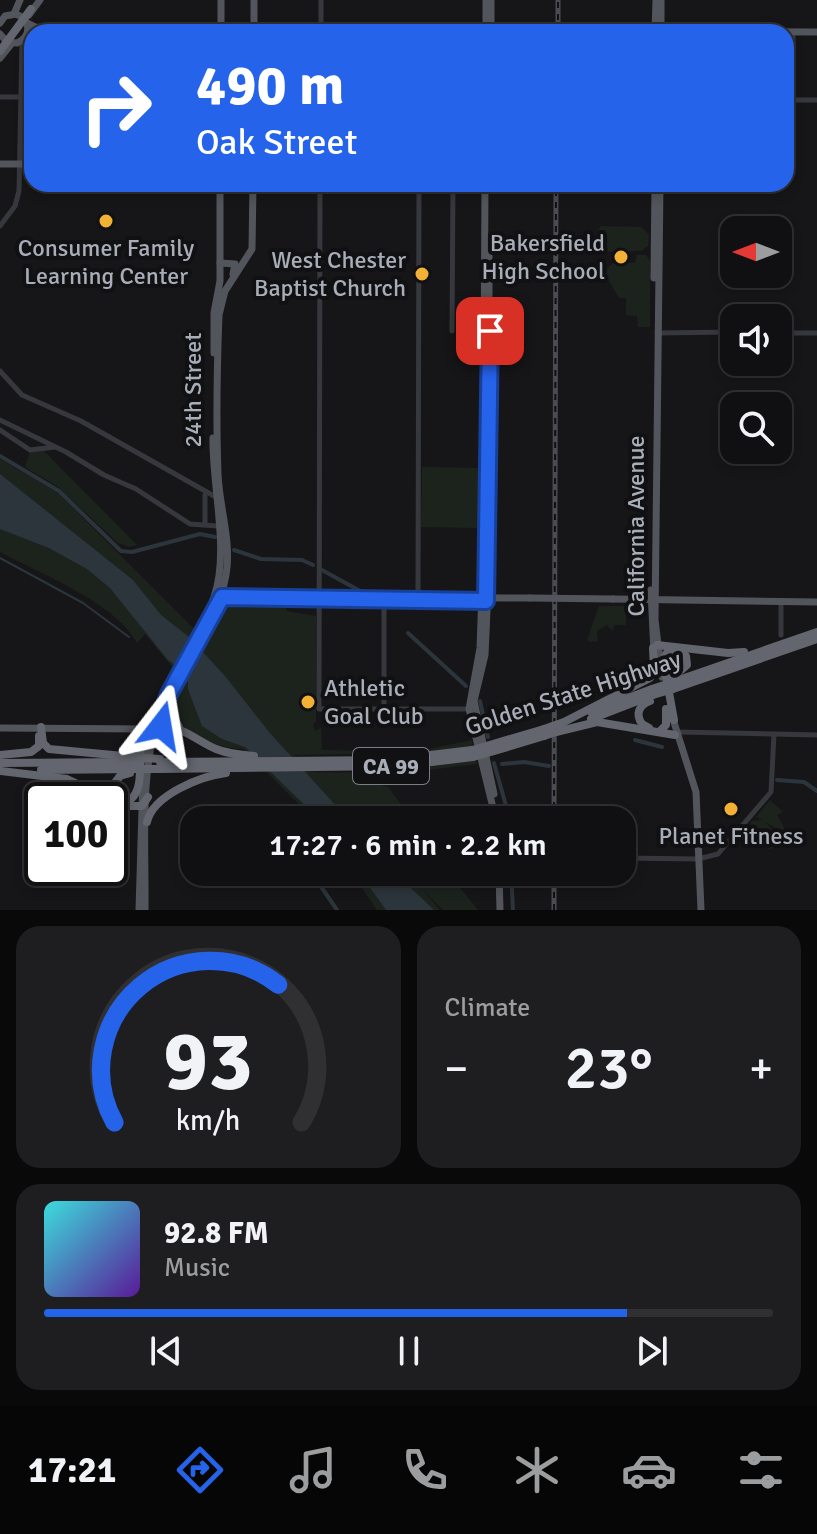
<!DOCTYPE html>
<meta charset="utf-8">
<style>
:root{--surface:#101012;--page:#1e1e20;--text:#f1f3f6;--muted:#9c9d9f;--line:#303032;--accent:#2563eb}
body{margin:0;font-family:Signika,sans-serif;background:var(--page);color:var(--text);height:100vh;display:flex;flex-direction:column;font-size:30px;white-space:nowrap}
*{box-sizing:border-box;margin:0}
p{font-size:26px;color:var(--muted)}
.icon{flex:none;width:44px;height:44px;fill:none;stroke:currentColor;stroke-width:2;stroke-linecap:round;stroke-linejoin:round}
.map{position:relative;height:910px;overflow:hidden}
.sheet{display:flex;flex-direction:column;gap:16px;padding:16px;background:#09090a;flex:1}
.sheet>*{flex:none}
.guide{position:absolute;left:24px;top:24px;width:770px;height:168px;border-radius:24px;box-shadow:0 4px 12px #0003,0 0 0 2px var(--line);background:#2563eb;color:#fff;overflow:hidden}
.needle{width:52px;rotate:270deg}
.buttons{position:absolute;left:720px;top:216px;display:grid;gap:16px}
.buttons a{display:grid;place-items:center;width:72px;height:72px;border-radius:16px;background:var(--surface);box-shadow:0 4px 12px #0003,0 0 0 2px var(--line);font-size:40px}
.speed{position:absolute;left:24px;top:782px;display:flex;gap:16px;font-size:40px;font-weight:700;text-align:center}
.speed>*{display:grid;place-content:center;width:104px;height:104px;border-radius:50%;background:var(--surface);box-shadow:0 4px 12px #0003,0 0 0 2px var(--line);line-height:1}
.speed .limit{border:4px solid #111;border-radius:12px;background:#fff;color:#111}
.pin{position:absolute;display:grid;place-items:center;width:68px;height:68px;color:#fff;margin:-34px;border-radius:16px;box-shadow:0 4px 12px #0006}
.me{position:absolute;width:88px;margin:-44px;rotate:14deg;stroke-linejoin:round;filter:drop-shadow(0 0 6px #0008)}
.turn{display:flex;align-items:center;gap:28px;height:168px;padding:0 40px;font-size:36px}
.turn .icon{width:104px;height:104px;stroke-width:2.5}
.turn b{display:block;font-size:56px;line-height:68px}
.big{font-size:60px;font-weight:600;line-height:1.1}
.sheet .widget{flex:1;display:flex;flex-direction:column;justify-content:center;gap:12px;min-width:0;padding:0 28px;border-radius:24px;background:var(--page)}
.sheet .dial{align-items:center;gap:0}
.dial svg{height:208px;overflow:visible;fill:none;stroke:var(--line);stroke-width:7;stroke-linecap:round;text-anchor:middle}
.dial text{fill:var(--text);stroke:none}
.song{display:flex;align-items:center;gap:24px}
.cover{width:96px;height:96px;border-radius:12px;background:linear-gradient(135deg,hsl(180 70% 55%),hsl(270 70% 35%))}
.played{height:8px;border-radius:4px;background:linear-gradient(90deg,var(--accent) 80%,var(--line) 80%)}
.keys{display:flex;justify-content:space-around;direction:ltr}
.heat{display:flex;justify-content:space-between;align-items:center;font-size:44px;direction:ltr}
.sheet .tiles{flex:1;display:grid;gap:16px;grid-template-columns:1fr 1fr}
.widget:last-child{grid-column:span 2}
.trip{position:absolute;left:180px;top:806px;width:456px;height:80px;border-radius:24px;background:var(--surface);box-shadow:0 4px 12px #0003,0 0 0 2px var(--line);font-weight:600;line-height:80px;text-align:center}
.tab-bar{display:flex;height:128px;justify-content:space-around;align-items:center;background:#060607;color:var(--muted)}
.tab-bar .icon{width:56px;height:56px}
.tab-bar .selected{color:var(--accent)}
.tab-bar b{font-size:36px;color:var(--text)}
.map>svg:first-child{display:block}
.green{fill:#1c231d}
.water{fill:#2c353c}
.lines{fill:none;stroke-linecap:round;stroke-linejoin:round}
.stream{stroke:#2c353c;stroke-width:2}
.canal{stroke:#2c353c;stroke-width:4}
.minor{stroke:#37383d;stroke-width:5}
.major{stroke:#53555c;stroke-width:7}
.highway{stroke:#63666e;stroke-width:8}
.rail-casing{stroke:#4a4c52;stroke-width:5}
.rail{stroke:#111113;stroke-width:2;stroke-dasharray:6;stroke-linecap:butt}
.major-bridge{stroke:#53555c;stroke-width:7}
.highway-bridge{stroke:#63666e;stroke-width:8}
.route-casing{stroke:#184099;stroke-width:20}
.route{stroke:#2563eb;stroke-width:14}
.poi-dot{fill:#f2b134;stroke:#111113;stroke-width:3}
.labels{text-anchor:middle;stroke-width:8;stroke-linejoin:round;paint-order:stroke}
.shield{fill:#111113;stroke:#7b7e86;stroke-width:2}
.shield-label{font-size:22px;font-weight:bold;fill:#a8adb8}
.poi-label{font-size:24px;fill:#a8adb8;stroke:#111113;text-anchor:end}
.street-label{font-size:24px;fill:#a8adb8;stroke:#111113}
</style>
<div class="map">
<svg width="817" height="910" viewBox="0 0 817 910">
<rect width="100%" height="100%" fill="#161618"/>
<!-- green -->
<g class="green">
<path d="M601,226L641,227L649,235L648,246L641,251L596,252L593,238Z"/>
<path d="M637,255H646L650,261V327H638L637,316L626,315V298H619L607,277V269L614,262L635,263Z"/>
<path d="M44,451L137,545L129,547L118,543L57,486L25,467L30,452Z"/>
<path d="M0,459L58,493L193,628L197,626L174,669L145,634L137,643C115,602 41,574 0,552Z"/>
<path d="M422,467L478,468L482,471L480,528L421,527Z"/>
<path d="M284,600L287,611L316,616V721L313,725L315,731L321,728L322,750L420,751L472,740L473,746L417,753L294,755L310,772L391,773L476,759L477,764L380,776L376,784L388,787L413,820H361L355,814L359,820H315L243,749C213,748 174,733 172,701L224,602Z"/>
<path d="M599,606H626V625H615L612,631L607,625L597,631L598,641L591,642L587,640Z"/>
<path d="M770,800L783,812L777,815L786,831L783,833L764,821L780,837L777,847L768,849L750,838L747,830L752,821L763,820L756,817Z"/>
<path d="M351,872H457L461,878L456,883L478,910H443L422,889L440,910H377Z"/>
</g>
<!-- water -->
<g class="water">
<path d="M0,474L133,580L161,615L189,637L225,676L269,732L338,808L356,820H320L245,747L222,739L202,726L188,689V675L168,660L110,588L87,569L49,548L0,529Z"/>
<path d="M359,872C401,872 405,883 434,910H386Z"/>
</g>
<g class="lines">
<!-- stream -->
<path class="stream" d="M0,558L83,603L129,637"/>
<!-- canal -->
<g class="canal">
<path d="M0,456L59,491L121,551L132,552L200,534L215,537"/>
<path d="M234,550L261,559L302,560L313,565"/>
<path d="M322,570L362,592"/>
<path d="M408,633L466,686"/>
<path d="M480,701L488,737"/>
<path d="M635,740L662,747"/>
<path d="M494,763L510,820"/>
<path d="M502,764L524,762L549,766"/>
<path d="M777,780L804,782L817,791"/>
<path d="M311,872L337,910"/>
<path d="M511,872L513,910"/>
</g>
<!-- minor -->
<g class="minor">
<path d="M321,31V0"/>
<path d="M0,97H32"/>
<path d="M786,100H817"/>
<path d="M793,100V32"/>
<path d="M320,184L319,709H469"/>
<path d="M0,226L15,206L19,191L22,41"/>
<path d="M452,331L453,184"/>
<path d="M657,333L734,332"/>
<path d="M778,333H817"/>
<path d="M0,371L22,395L81,421L214,496"/>
<path d="M0,420L66,452L104,475L136,489L190,524L217,526"/>
<path d="M0,430L30,450L55,447"/>
<path d="M205,523V495"/>
<path d="M418,598L419,184"/>
<path d="M781,635V602"/>
<path d="M384,709V598"/>
<path d="M678,732L817,735"/>
<path d="M622,858L698,859L718,854L771,792L774,734"/>
</g>
<!-- major -->
<g class="major">
<path d="M221,0V30"/>
<path d="M486,0V30"/>
<path d="M491,0V30"/>
<path d="M661,0V32"/>
<path d="M14,14L20,0"/>
<path d="M29,15L40,0"/>
<path d="M0,23L5,16L16,14C31,20 32,36 17,43L7,42L0,34"/>
<path d="M27,23L35,27L817,32"/>
<path d="M254,30V0"/>
<path d="M655,32L656,0"/>
<path d="M0,58L12,43"/>
<path d="M0,164H32"/>
<path d="M485,184L483,565L480,648L469,709L496,820"/>
<path d="M660,184L655,620L662,677"/>
<path d="M489,238V565L485,655L474,701L494,794"/>
<path d="M220,263L235,264L233,274"/>
<path d="M654,278L655,184"/>
<path d="M214,353V313L220,281V184"/>
<path d="M651,590L654,653"/>
<path d="M221,597L530,598"/>
<path d="M613,599L817,602"/>
<path d="M672,716L696,792L701,910"/>
<path d="M0,728L148,729"/>
<path d="M144,760C150,693 194,657 214,597C230,552 212,486 213,438"/>
<path d="M499,872L500,910"/>
<path d="M139,910L143,776"/>
<path d="M145,910C146,852 139,771 159,717C178,667 217,628 226,575C232,541 219,507 218,473C216,420 217,367 219,315L225,291L252,249L253,184"/>
</g>
<!-- highway -->
<g class="highway">
<path d="M657,645L728,653L744,652"/>
<path d="M672,678L687,665L686,656L678,649L668,651L663,659L674,720"/>
<path d="M670,683L817,632"/>
<path d="M173,688L170,711L179,727"/>
<path d="M673,689L817,639"/>
<path d="M591,712L652,689"/>
<path d="M591,719L653,695"/>
<path d="M564,722L650,678L654,670L653,648"/>
<path d="M41,727L43,743L49,749L134,757"/>
<path d="M649,728L642,724C635,714 639,705 650,701"/>
<path d="M661,730L666,725V709"/>
<path d="M556,732L597,722L675,735"/>
<path d="M147,736C166,711 195,741 216,749C228,754 241,755 254,756"/>
<path d="M483,747L544,729"/>
<path d="M484,754L544,736"/>
<path d="M0,755L31,752L39,746V736"/>
<path d="M160,762L389,760L472,750"/>
<path d="M0,763L134,762"/>
<path d="M159,769L399,766L473,757"/>
<path d="M41,770L134,769"/>
<path d="M1,771L67,779L124,806H142L148,797"/>
<path d="M130,773L120,776L114,784L115,794L122,800L131,799C148,784 133,749 147,730"/>
<path d="M147,822C153,795 201,776 226,773"/>
</g>
<!-- rail casing -->
<g class="rail-casing">
<g id="rail">
<path d="M558,32V0"/>
<path d="M554,820L556,184"/>
<path d="M554,910V872"/>
</g>
</g>
<!-- rail -->
<use href="#rail" class="rail"/>
<!-- major-bridge -->
<path class="major-bridge" d="M530,598L613,599"/>
<!-- highway-bridge -->
<g class="highway-bridge">
<path d="M0,51L31,9"/>
<path d="M652,689L670,683"/>
<path d="M653,695L673,689"/>
<path d="M544,729L564,722"/>
<path d="M544,736L556,732"/>
<path d="M472,750L483,747"/>
<path d="M134,757L160,759"/>
<path d="M473,757L484,754"/>
<path d="M134,769H159"/>
</g>
</g>
<g class="lines">
<!-- route casing -->
<g class="route-casing">
<path id="route" d="M161,726L156,728L169,694L222,597L486,601L490,331"/>
</g>
<!-- route -->
<use href="#route" class="route"/>
</g>
<!-- markers -->
<g class="poi-dot">
<circle cx="106" cy="221" r="8"/>
<circle cx="621" cy="257" r="8"/>
<circle cx="422" cy="274" r="8"/>
<circle cx="308" cy="702" r="8"/>
<circle cx="731" cy="809" r="8"/>
</g>
<g class="labels">
<!-- shield labels -->
<rect class="shield" x="353" y="748" width="76" height="36" rx="6"/>
<g class="shield-label">
<text x="391" y="774">CA 99</text>
</g>
<!-- poi labels -->
<g class="poi-label">
<text x="605" y="251">Bakersfield<tspan x="605" dy="28">High School</tspan></text>
<text x="106" y="256" text-anchor="middle">Consumer Family<tspan x="106" dy="28">Learning Center</tspan></text>
<text x="406" y="268">West Chester<tspan x="406" dy="28">Baptist Church</tspan></text>
<text x="324" y="696" text-anchor="start">Athletic<tspan x="324" dy="28">Goal Club</tspan></text>
<text x="731" y="844" text-anchor="middle">Planet Fitness</text>
</g>
<!-- street labels -->
<g class="street-label">
<text transform="translate(193 390) rotate(-90)" y="8">24th Street</text>
<text transform="translate(636 526) rotate(-90)" y="8">California Avenue</text>
<text transform="translate(573 693) rotate(-18)" y="8">Golden State Highway</text>
</g>
</g>
</svg>
<div class="buttons">
<a><svg class="needle" viewBox="-14 -14 28 28"><path d="M0-13l5 13h-10z" fill="#e53935"/><path d="M0 13l5-13h-10z" fill="#9c9d9f"/></svg></a>
<a><svg class="icon" aria-label="sound" viewBox="0 0 24 24"><path d="M4 9h4l5-4v14l-5-4H4zM17 9q2 3 0 6"/></svg></a>
<a><svg class="icon" aria-label="search" viewBox="0 0 24 24"><circle cx="10" cy="10" r="6"/><path d="M15 15l6 6"/></svg></a>
</div>
<div class="speed"><div class="limit">100</div></div>
<div class="pin" style="left:490px;top:331px;background:#d93025"><svg class="icon" aria-label="arrive" viewBox="0 0 24 24"><path d="M6 21V4h12l-3 4 3 4H6"/></svg></div>
<svg class="me" style="left:161px;top:726px" viewBox="-20 -20 40 40"><path d="M0-17L14 15 0 8-14 15z" fill="#2563eb" stroke="#fff" stroke-width="4"/></svg>
<div class="trip">17:27 · 6 min · 2.2 km</div>
<div class="guide">
<div class="turn"><svg class="icon" aria-label="right" viewBox="0 0 24 24"><path d="M7 20v-9h11M14 6l5 5-5 5"/></svg><div><b>490 m</b>Oak Street</div></div>
</div>
</div>
<section class="sheet">
<div class="tiles">
<div class="widget dial"><svg viewBox="0 0 100 80">
<path d="M14 69A42 42 0 1 1 86 69"/>
<path d="M14 69A42 42 0 0 1 77 16" stroke="#2563eb"/>
<text x="50" y="56" font-size="32" font-weight="700">93</text>
<text x="50" y="72" font-size="11">km/h</text>
</svg></div>
<div class="widget"><p>Climate</p>
<div class="heat"><a>−</a><b class="big">23°</b><a>+</a></div>
</div>
<div class="widget">
<div class="song"><i class="cover"></i><div><b>92.8 FM</b><p>Music</p></div></div>
<div class="played"></div>
<div class="keys"><svg class="icon" aria-label="previous" viewBox="0 0 24 24"><path d="M18 5L8 12l10 7zM5 5v14"/></svg><svg class="icon" aria-label="pause" viewBox="0 0 24 24"><path d="M8 5v14M16 5v14"/></svg><svg class="icon" aria-label="next" viewBox="0 0 24 24"><path d="M6 5l10 7-10 7zM19 5v14"/></svg></div>
</div>
</div>
</section>
<nav class="tab-bar">
<b>17:21</b>
<svg class="icon selected" aria-label="directions" viewBox="0 0 24 24"><path d="M12 3l9 9-9 9-9-9zM9 14v-3h6M13 9l2 2-2 2"/></svg>
<svg class="icon" aria-label="music" viewBox="0 0 24 24"><path d="M9 18V5l10-2v13"/><circle cx="6" cy="18" r="3"/><circle cx="16" cy="16" r="3"/></svg>
<svg class="icon" aria-label="phone" viewBox="0 0 24 24"><path d="M5 4h4l2 5-3 2q2 4 5 5l2-3 5 2v4C11 20 4 13 5 4z"/></svg>
<svg class="icon" aria-label="climate" viewBox="0 0 24 24"><path d="M12 3v18M4 7l16 10M4 17L20 7"/></svg>
<svg class="icon" aria-label="car" viewBox="0 0 24 24"><path d="M5 17H2v-5l4-1 3-4h7l3 4 3 1v5h-3M9 17h6M6 11h13"/><circle cx="7" cy="17" r="2"/><circle cx="17" cy="17" r="2"/></svg>
<svg class="icon" aria-label="filters" viewBox="0 0 24 24"><path d="M4 7h16M4 17h16"/><circle cx="9" cy="7" r="2"/><circle cx="15" cy="17" r="2"/></svg>
</nav>
